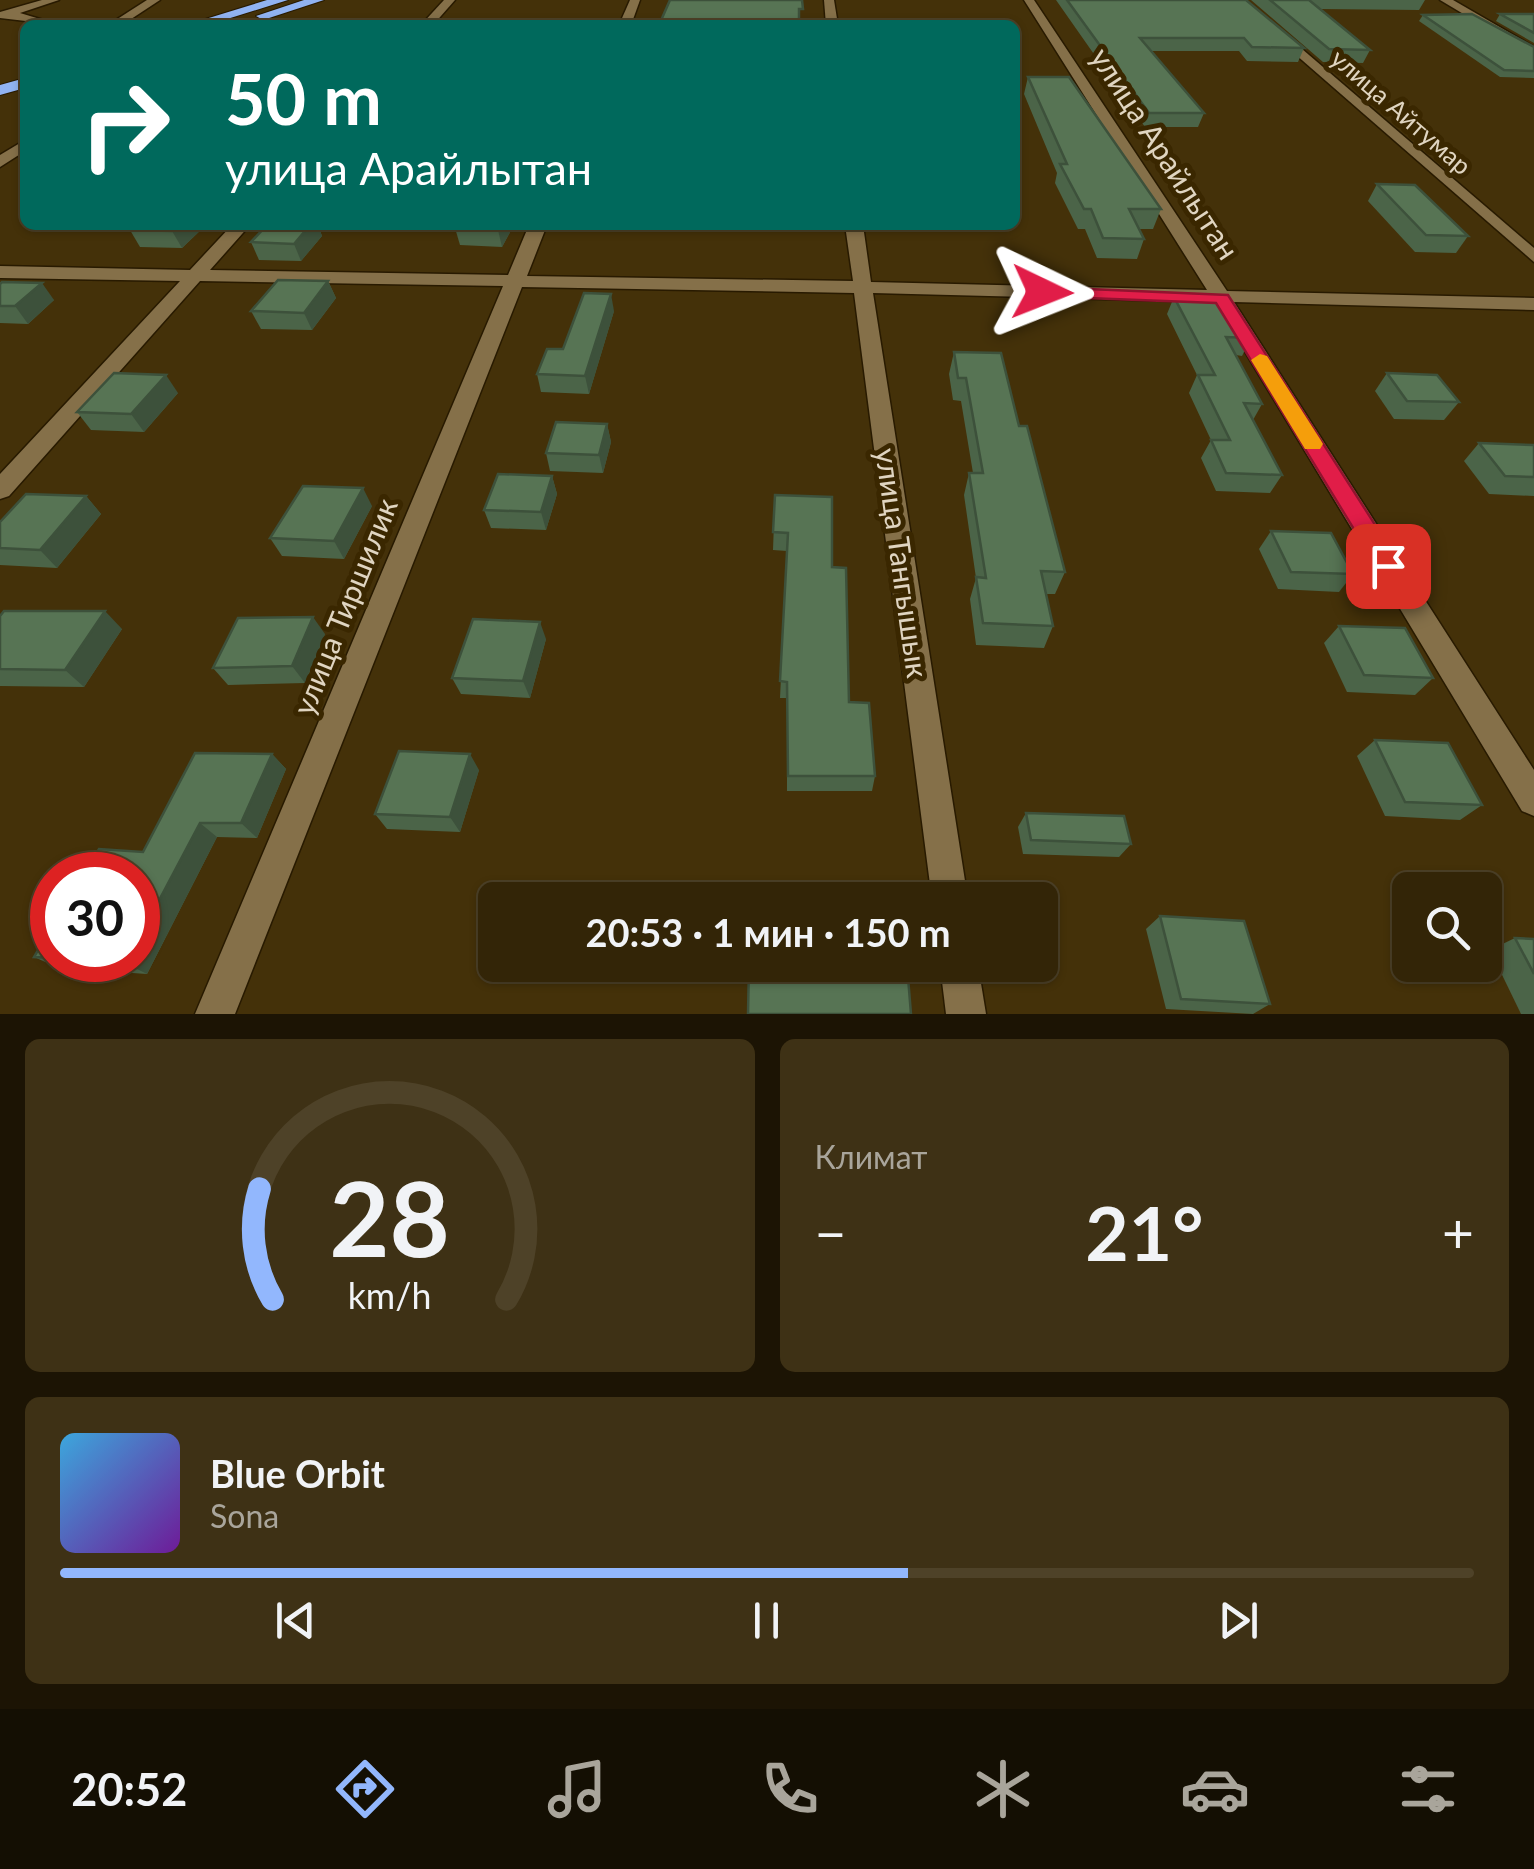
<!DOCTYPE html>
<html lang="ru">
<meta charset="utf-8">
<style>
:root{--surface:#332507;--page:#3e3115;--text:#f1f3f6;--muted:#a9a59b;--line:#4e4228;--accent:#92b7fd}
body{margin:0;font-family:Lato,sans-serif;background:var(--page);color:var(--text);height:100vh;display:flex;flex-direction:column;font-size:38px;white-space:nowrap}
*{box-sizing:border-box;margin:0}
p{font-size:32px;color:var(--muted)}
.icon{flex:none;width:55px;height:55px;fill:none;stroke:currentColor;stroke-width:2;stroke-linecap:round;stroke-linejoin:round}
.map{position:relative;height:1014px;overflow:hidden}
.sheet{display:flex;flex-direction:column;gap:25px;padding:25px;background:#1c1404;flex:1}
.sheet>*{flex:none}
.top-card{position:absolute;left:20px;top:20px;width:1000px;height:210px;border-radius:15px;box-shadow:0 2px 8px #0004,0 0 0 2px var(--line);background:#00695c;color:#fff;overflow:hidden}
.fabs{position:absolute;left:1392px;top:872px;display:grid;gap:20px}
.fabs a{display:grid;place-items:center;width:110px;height:110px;border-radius:15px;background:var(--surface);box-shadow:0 2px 8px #0004,0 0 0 2px var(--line);font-size:50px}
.speed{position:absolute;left:30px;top:852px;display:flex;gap:20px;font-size:50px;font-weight:700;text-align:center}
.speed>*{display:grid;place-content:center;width:130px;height:130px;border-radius:50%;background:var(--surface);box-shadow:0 2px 8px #0004,0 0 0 2px var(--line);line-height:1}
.speed .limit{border:15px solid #d22;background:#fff;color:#111}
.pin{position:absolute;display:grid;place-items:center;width:85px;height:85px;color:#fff;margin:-42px;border-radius:20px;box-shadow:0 5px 15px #0006}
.me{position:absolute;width:110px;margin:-55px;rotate:92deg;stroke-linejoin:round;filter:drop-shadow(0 0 8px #0008)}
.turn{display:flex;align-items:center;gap:35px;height:210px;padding:0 40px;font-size:45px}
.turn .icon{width:130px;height:130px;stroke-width:2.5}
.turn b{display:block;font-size:70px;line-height:85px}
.big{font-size:75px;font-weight:700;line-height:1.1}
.sheet .widget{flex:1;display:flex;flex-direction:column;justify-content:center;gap:15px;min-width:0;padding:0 35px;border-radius:15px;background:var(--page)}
.sheet .dial{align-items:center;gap:0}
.dial svg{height:260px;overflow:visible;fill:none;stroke:var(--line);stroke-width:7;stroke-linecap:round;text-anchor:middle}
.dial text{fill:var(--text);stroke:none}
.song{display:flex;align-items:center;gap:30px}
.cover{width:120px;height:120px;border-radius:15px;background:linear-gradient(135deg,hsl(200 70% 55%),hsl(280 70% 35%))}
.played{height:10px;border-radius:5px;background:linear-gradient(90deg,var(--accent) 60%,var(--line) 60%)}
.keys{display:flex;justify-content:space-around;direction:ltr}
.heat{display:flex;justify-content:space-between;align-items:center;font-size:55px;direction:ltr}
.sheet .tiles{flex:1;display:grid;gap:25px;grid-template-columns:1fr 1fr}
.widget:last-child{grid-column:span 2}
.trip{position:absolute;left:478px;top:882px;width:580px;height:100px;border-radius:15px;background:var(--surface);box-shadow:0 2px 8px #0004,0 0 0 2px var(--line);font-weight:700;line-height:100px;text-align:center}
.dock{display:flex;height:160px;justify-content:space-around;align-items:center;background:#140f03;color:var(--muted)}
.dock .icon{width:70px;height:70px}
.dock .active{color:var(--accent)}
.dock b{font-size:45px;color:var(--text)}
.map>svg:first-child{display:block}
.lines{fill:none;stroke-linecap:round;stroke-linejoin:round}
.street-casing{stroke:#281a00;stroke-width:3}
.highway-casing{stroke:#281a00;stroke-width:2}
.street{fill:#857049;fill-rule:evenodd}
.highway{fill:#91b3f2;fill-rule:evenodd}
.wall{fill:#4b6448}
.shaded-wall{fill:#3d513b}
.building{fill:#577454;stroke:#3d513b;stroke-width:2.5}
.route{fill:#e11d48;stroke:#92132f;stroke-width:2.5}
.slow{fill:#f59e0b}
.labels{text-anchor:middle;stroke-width:10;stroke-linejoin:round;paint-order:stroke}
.far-street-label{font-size:25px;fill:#e0d5c1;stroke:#3a2700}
.street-label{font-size:30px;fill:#e0d5c1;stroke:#3a2700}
</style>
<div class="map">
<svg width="1534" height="1014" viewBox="0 0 1534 1014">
<rect width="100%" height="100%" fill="#443109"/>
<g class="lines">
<!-- street casing -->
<g class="street-casing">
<g id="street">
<path d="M42,0H59L20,13L60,25L0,18V12Z"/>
<path d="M147,0H160L122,25H108Z"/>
<path d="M444,0H455L433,25H421Z"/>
<path d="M630,0H640L631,25H619Z"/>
<path d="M824,0H834L838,25H826Z"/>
<path d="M1024,0H1034L1227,291L1534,298V310L1234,302L1534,770V816L1522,811L1215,302L873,293L968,900H932L854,293L522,287L235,1014H195L503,286L200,281L9,496L0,499V474L180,281L0,278V266L190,270L232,225H250L210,270L508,275L529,225H547L527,276L853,281L845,225H863L871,282L1207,290Z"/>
<path d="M1233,0H1245L1534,248V262Z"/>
<path d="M1440,0H1453L1534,47V56Z"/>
<path d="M25,140V151L0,167V155Z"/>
<path d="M940,965H978L986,1014H946Z"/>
</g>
</g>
<!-- highway casing -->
<g class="highway-casing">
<g id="highway">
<path d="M267,0H288L208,25H186Z"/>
<path d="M304,0H324L263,20L256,16Z"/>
<path d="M25,78V88L0,95V85Z"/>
</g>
</g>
<!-- street -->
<use href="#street" class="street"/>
<!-- highway -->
<use href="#highway" class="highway"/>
</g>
<!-- wall -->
<g class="wall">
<path d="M1056,0H1246L1304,48L1298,62L1247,61L1239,51H1151L1204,113L1198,127H1145Z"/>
<path d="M1251,0H1425L1419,10L1320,9L1370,50L1363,63L1323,62Z"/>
<path d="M1500,14H1534V43L1496,21Z"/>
<path d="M1423,15L1534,47V78L1500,77L1419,21Z"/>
<path d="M1028,77L1161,209L1153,229H1139L1144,239L1137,259L1097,258L1085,229H1078L1055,183L1057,173L1024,94Z"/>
<path d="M1377,184L1468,236L1456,253L1415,252L1368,201Z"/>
<path d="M136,225H206L182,248L140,247L130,230Z"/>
<path d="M267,225H318L322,236L301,261L259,260L251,242Z"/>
<path d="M458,225H514L502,247L460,245L455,228Z"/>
<path d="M328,281L336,298L312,330L261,329L251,311Z"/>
<path d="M0,284L54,300L28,324L0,323Z"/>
<path d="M1174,297L1251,338L1242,356L1236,355L1262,404L1253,420L1282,475L1270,493L1216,491L1201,458L1211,440L1189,393L1197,375L1167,314Z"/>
<path d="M614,311L589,394L541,392L537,374Z"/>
<path d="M954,352L1019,426L1065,572L1055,594H1046L1053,626L1044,648L976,645L970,599L976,578L964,495L969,473H973L961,401L953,400L949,374Z"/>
<path d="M1387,373L1459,402L1444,420L1394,419L1375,391Z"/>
<path d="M178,393L144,432L91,430L77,412Z"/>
<path d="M607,424L611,442L603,473L550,471L546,453Z"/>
<path d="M1479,443L1534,445V496L1489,494L1464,461Z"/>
<path d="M552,476L557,494L546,530L491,528L484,510Z"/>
<path d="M775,495L832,567L849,702L875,776L872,791H787V698H780L787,551L773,550Z"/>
<path d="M86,496L101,514L57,568L0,565V522Z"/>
<path d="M372,506L344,559L282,556L270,538Z"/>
<path d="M1271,531L1353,574L1339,592L1278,589L1259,549Z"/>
<path d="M0,616L122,629L84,687L0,686Z"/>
<path d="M1339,626L1433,678L1415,695L1347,692L1324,643Z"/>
<path d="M325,634L305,683L228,685L213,668Z"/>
<path d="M546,639L530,698L461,694L452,678Z"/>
<path d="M1375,740L1482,805L1460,820L1385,816L1357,756Z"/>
<path d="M272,754L286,769L257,838L217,837L147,974L59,968L34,957L52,926V960H138L143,852Z"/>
<path d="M479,770L460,832L387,829L375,814Z"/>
<path d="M1026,813L1131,844L1119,857L1023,854L1018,827Z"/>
<path d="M1160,916L1270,1004L1253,1014L1166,1009L1146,929Z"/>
<path d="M1515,938L1534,939V1014H1521L1490,950Z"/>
</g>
<!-- shaded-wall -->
<g class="shaded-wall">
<path d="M179,225H206L182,248L172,231Z"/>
<path d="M310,225H318L322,236L301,261L294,244Z"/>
<path d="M500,225H514L502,247L498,230Z"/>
<path d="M328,281L336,298L312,330L304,313Z"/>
<path d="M42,283L54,300L28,324L15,306Z"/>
<path d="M611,294L614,311L589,394L585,376Z"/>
<path d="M166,375L178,393L144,432L131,414Z"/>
<path d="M607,424L611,442L603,473L599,455Z"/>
<path d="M552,476L557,494L546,530L541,512Z"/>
<path d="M363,488L372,506L344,559L334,541Z"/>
<path d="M86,496L101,514L57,568L40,550Z"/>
<path d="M105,611L122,629L84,687L65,670Z"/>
<path d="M313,617L325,634L305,683L292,666Z"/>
<path d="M540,622L546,639L530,698L523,681Z"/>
<path d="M272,754L286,769L257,838L241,823Z"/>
<path d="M470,754L479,770L460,832L450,817Z"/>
<path d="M200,823L217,837L147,974L125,963L127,960H138V940Z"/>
</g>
<!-- building -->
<g class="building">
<path d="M670,0H802L803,9H799V25H659Z"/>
<path d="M1067,0H1246L1304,48L1252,47L1244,38H1140L1204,113H1149Z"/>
<path d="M1270,0H1309L1370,50L1329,49Z"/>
<path d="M1472,14L1534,47V71L1504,70L1423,15Z"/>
<path d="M1500,14H1534V33Z"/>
<path d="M1028,77H1069L1161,209H1129L1144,239L1103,238L1091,209H1084L1060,164H1067Z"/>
<path d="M1377,184L1415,185L1468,236L1426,235Z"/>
<path d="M136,225H179L172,231L130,230Z"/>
<path d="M267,225H310L294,244L251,242Z"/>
<path d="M458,225H500L498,230L455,228Z"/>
<path d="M278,280L328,281L304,313L251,311Z"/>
<path d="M2,282L42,283L15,306H0V284Z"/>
<path d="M584,293L611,294L585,376L537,374L547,349H563Z"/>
<path d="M1174,297L1227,298L1251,338L1226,337L1262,404L1244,403L1282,475L1226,473L1211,440H1230L1198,375H1215Z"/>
<path d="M954,352L1001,353L1019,426H1027L1065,572L1041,571L1053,626L983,623L976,577L986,578L969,473H983L966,378H958Z"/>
<path d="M114,373L166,375L131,414L77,412Z"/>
<path d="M1387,373L1437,375L1459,402L1407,401Z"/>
<path d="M556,422L607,424L599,455L546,453Z"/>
<path d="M1479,443L1534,445V477L1505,476Z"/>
<path d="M498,474L552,476L541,512L484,510Z"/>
<path d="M303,486L363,488L334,541L270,538Z"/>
<path d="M26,494L86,496L40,550L0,548V522Z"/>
<path d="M775,495L832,497V567L846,568L849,702L869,703L875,776H788L787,682L780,681L788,533L773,532Z"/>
<path d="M1271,531L1331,533L1353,574L1291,572Z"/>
<path d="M4,611H105L65,670L0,669V616Z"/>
<path d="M313,617L292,666L213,668L238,618Z"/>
<path d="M473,619L540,622L523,681L452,678Z"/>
<path d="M1339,626L1405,628L1433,678L1364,675Z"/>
<path d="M1375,740L1448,743L1482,805L1405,802Z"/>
<path d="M399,751L470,754L450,817L375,814Z"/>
<path d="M195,753L272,754L241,823H200L138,940V875H83L99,849L143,852Z"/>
<path d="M1026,813L1124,816L1131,844L1031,840Z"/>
<path d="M1160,916L1244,921L1270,1004L1181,999Z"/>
<path d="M52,926V958L34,957Z"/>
<path d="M1515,938L1534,939V974Z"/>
<path d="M80,960H127L125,963Z"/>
<path d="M749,965H907L911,1014H748Z"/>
</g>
<!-- route -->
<path class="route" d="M1042,287L1228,295L1397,559L1400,566L1397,572H1380L1216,303L1035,296V289Z"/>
<!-- slow -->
<path class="slow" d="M1260,354L1267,356L1320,439L1323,444L1320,449H1305L1251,360Z"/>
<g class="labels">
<!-- far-street labels -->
<g class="far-street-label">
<text transform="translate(1401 112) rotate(41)" y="9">улица Айтумар</text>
</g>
<!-- street labels -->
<g class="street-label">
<text transform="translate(1164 154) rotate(57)" y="10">улица Арайлытан</text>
<text transform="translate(901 563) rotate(82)" y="10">улица Тангышык</text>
<text transform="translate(346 607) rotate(-68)" y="10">улица Тиршилик</text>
</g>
</g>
</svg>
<div class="fabs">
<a><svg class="icon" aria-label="search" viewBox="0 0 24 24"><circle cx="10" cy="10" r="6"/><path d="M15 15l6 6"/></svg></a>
</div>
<div class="speed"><div class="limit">30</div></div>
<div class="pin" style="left:1388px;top:566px;background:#d93025"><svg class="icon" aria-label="arrive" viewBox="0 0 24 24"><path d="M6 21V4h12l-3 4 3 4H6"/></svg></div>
<svg class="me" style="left:1042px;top:292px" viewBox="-20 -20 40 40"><path d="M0-17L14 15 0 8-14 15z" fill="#e11d48" stroke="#fff" stroke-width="4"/></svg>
<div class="trip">20:53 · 1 мин · 150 m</div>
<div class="top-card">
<div class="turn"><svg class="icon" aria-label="right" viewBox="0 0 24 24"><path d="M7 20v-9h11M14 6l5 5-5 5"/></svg><div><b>50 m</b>улица Арайлытан</div></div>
</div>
</div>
<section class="sheet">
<div class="tiles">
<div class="widget dial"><svg viewBox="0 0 100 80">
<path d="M14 69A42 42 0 1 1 86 69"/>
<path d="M14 69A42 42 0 0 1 10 35" stroke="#92b7fd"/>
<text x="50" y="56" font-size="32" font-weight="700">28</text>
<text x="50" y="72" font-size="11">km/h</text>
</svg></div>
<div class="widget"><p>Климат</p>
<div class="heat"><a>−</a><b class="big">21°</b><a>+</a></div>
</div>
<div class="widget">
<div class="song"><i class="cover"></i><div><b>Blue Orbit</b><p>Sona</p></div></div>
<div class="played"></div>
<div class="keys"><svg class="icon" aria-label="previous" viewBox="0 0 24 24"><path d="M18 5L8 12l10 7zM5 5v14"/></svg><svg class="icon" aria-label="pause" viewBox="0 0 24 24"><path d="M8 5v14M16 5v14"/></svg><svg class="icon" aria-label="next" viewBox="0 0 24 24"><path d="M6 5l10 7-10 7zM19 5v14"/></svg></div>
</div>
</div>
</section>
<nav class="dock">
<b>20:52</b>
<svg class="icon active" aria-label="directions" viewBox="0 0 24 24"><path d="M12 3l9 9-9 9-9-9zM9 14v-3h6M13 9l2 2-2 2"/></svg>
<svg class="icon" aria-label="music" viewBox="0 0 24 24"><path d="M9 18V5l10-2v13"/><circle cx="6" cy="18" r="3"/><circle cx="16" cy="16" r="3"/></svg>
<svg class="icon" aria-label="phone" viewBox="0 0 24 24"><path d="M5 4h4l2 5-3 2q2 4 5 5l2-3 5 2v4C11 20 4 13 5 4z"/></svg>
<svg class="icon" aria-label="climate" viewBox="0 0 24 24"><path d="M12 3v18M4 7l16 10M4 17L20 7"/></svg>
<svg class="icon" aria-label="car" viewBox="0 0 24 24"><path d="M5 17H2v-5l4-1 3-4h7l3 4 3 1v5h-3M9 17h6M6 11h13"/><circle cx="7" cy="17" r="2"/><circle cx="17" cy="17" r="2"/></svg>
<svg class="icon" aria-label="filters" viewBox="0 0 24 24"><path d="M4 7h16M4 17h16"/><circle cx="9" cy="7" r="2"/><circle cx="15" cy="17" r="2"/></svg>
</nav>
